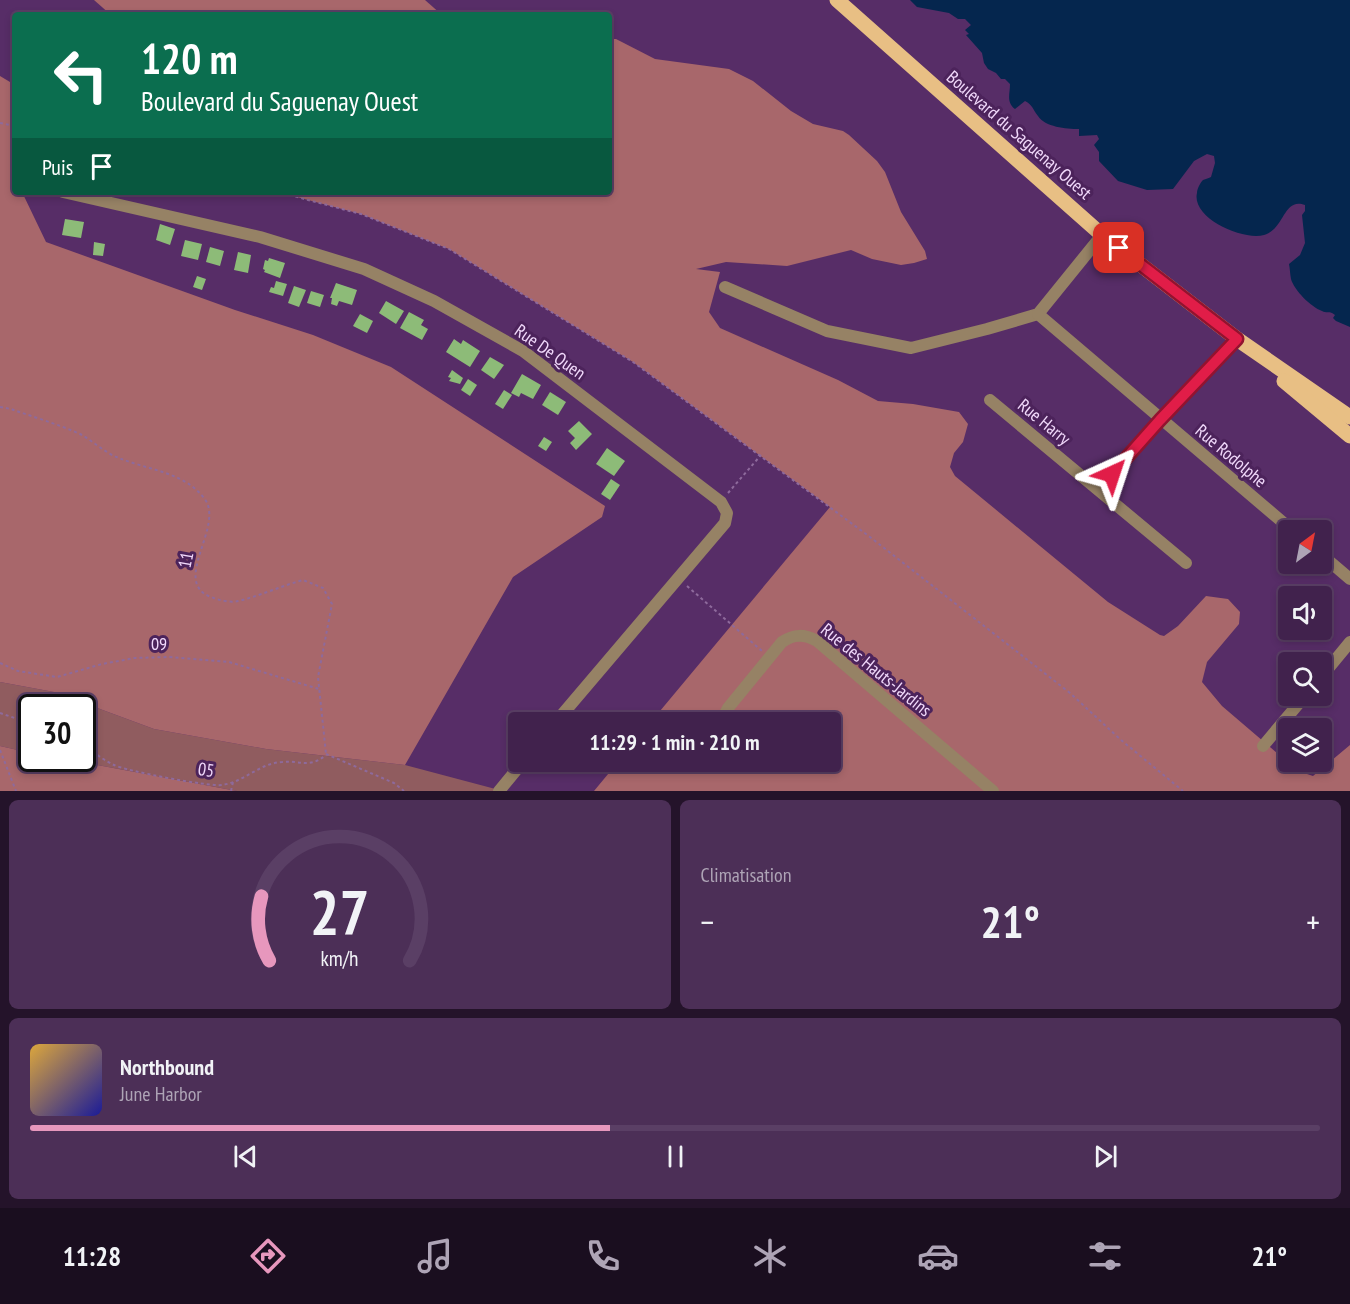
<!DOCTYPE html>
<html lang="fr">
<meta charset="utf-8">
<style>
:root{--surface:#41224d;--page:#4c2f57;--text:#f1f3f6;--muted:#aea4b6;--line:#5a3f65;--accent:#e797bd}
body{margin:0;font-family:"PT Sans Narrow",sans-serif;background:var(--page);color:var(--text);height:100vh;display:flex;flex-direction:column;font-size:22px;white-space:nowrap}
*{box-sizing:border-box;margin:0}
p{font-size:20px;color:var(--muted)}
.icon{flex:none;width:33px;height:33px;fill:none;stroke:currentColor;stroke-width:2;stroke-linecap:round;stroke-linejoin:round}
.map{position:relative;height:791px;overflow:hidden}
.drawer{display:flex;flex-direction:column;gap:9px;padding:9px;background:#24132a;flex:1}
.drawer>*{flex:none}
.banner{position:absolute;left:12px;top:12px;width:600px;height:183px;border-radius:6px;box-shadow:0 3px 9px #0003,0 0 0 2px var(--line);background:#0b6e4f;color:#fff;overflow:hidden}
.needle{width:39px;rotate:32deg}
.fabs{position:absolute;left:1278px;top:520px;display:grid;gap:12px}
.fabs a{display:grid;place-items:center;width:54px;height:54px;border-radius:6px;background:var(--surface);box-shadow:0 3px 9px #0003,0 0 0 2px var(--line);font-size:30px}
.speed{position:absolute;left:18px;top:694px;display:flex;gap:12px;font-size:30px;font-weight:700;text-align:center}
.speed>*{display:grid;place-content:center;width:78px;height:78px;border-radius:50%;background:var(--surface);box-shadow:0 3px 9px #0003,0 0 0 2px var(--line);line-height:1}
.speed .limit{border:3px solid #111;border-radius:9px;background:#fff;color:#111}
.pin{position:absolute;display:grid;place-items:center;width:51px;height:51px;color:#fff;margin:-26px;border-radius:12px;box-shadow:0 3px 9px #0006}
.me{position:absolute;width:66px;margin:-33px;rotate:42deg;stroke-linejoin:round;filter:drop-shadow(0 0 4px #0008)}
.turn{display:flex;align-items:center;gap:21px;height:126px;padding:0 30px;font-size:27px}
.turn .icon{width:78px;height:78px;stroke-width:2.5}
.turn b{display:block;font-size:42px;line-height:51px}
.then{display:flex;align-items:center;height:57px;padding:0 30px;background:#0003;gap:12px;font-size:22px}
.big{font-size:45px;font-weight:600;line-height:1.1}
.drawer .card{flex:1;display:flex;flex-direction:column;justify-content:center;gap:9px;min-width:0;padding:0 21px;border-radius:9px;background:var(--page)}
.drawer .dial{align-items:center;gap:0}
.dial svg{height:156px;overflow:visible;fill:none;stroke:var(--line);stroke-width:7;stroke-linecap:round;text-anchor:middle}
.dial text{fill:var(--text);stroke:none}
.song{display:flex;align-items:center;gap:18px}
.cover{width:72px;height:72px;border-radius:9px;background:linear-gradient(135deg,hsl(40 70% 55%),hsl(240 70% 35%))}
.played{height:6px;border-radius:3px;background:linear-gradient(90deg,var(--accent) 45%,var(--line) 45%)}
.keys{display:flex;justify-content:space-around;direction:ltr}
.heat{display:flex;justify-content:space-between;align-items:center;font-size:33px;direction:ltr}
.drawer .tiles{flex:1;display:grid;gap:9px;grid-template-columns:1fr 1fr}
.card:last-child{grid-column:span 2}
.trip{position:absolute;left:508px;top:712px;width:333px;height:60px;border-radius:6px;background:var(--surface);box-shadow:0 3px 9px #0003,0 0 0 2px var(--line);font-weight:600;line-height:60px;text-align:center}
.tabs{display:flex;height:96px;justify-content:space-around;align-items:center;background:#1a0e1f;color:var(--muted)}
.tabs .icon{width:42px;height:42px}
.tabs .selected{color:var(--accent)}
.tabs b{font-size:27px;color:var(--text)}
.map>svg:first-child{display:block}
.green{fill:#905c5f}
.forest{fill:#a8676b}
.water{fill:#05264e}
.building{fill:#8dbb78}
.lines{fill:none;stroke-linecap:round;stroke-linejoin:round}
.path{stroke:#8e6a9c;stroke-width:2;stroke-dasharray:3 3;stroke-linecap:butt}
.minor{stroke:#968265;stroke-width:12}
.major{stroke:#e8bf84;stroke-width:15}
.route-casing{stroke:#92132f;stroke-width:15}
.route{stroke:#e11d48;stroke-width:10}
.labels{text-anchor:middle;stroke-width:6;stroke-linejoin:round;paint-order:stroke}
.street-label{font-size:18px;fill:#f1d9fb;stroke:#4c235b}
</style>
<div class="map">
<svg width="1350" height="791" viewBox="0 0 1350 791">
<rect width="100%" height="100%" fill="#572d67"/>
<!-- green -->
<path class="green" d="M0,682L54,692L154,729L266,749L405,765L503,791H237L65,759H82V708H32L31,753L0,746Z"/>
<!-- forest -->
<g class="forest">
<path d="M94,0H425L442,15H111Z"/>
<path d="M609,39H616L655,59L729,69L753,81L791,111L813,124L843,131L849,135L877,161L885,172L901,212L925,251L927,259L914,263L901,265L872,259L851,250L787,266L726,262L696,269L720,272L709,312L720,328L838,380L878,401L913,404L959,412L968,424L963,442L954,453L950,467L955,476L1108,602L1160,635L1164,636L1178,626L1206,596L1228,599L1240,612L1239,624L1207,662L1202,682L1222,706L1298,771L1313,776L1350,745V791H594L618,762H831V723H650L830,507L633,362L449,249L361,214L278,192H609Z"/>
<path d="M0,76L15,85V172L13,174L15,192H22L46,242L235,310L313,335L391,367L605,506L602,517L513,577L405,765L266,749L154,729L54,692L0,682Z"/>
<path d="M0,746L31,753L32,759H65L237,791H0Z"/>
</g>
<!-- water -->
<path class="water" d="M910,0H1350V327L1336,321L1333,318L1335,315C1329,310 1328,314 1322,311C1311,307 1294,290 1291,279C1290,274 1290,269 1289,264L1300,255L1305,243L1302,215L1305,211V205C1283,197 1285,229 1264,235C1243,241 1191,218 1197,193C1197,189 1200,183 1203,180C1206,179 1209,178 1211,177L1215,163L1214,156L1207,154L1194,161L1173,189L1147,190L1118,181L1099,161V152L1094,145L1099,139L1097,135L1079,136V129C1066,129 1045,127 1038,116C1033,110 1033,105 1025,101L1015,109C1006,102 1010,94 1010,84L1005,79H1001L996,73L988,69L984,63L982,53L966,35L969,34L965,30L971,25L965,19H958L949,13L917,7Z"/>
<!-- building -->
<g class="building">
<path d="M65,219L84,222L81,238L62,235Z"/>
<path d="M160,224L175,229L170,245L156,240Z"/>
<path d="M185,240L202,244L198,260L181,256Z"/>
<path d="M94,242L105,244L103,256L93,255Z"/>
<path d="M210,247L224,251L220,266L206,262Z"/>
<path d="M238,252L251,255L248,273L234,270Z"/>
<path d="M269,258L285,263L280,278L264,272L265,270L263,269L265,260L268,261Z"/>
<path d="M197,276L206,279L202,290L193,287Z"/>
<path d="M276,281L287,284L283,296L269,292L271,287L274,288Z"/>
<path d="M336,283L357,290L352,305L339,301L337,306L331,304L332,298H330Z"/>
<path d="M294,286L306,290L299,307L288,303Z"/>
<path d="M311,291L324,295L320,307L307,303Z"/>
<path d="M386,301L404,311L396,324L379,313Z"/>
<path d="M409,312L424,320L421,325L428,329L422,340L400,328Z"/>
<path d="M360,314L373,321L367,333L353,326Z"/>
<path d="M454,339L461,344L463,340L480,351L470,367L446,352Z"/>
<path d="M490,357L504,365L494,379L481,370Z"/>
<path d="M452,370L463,378L460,384L449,381L451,378L448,377Z"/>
<path d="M522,374L541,385L533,399L521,393L519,397L511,393Z"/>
<path d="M468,379L477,385L470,396L461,390Z"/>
<path d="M504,390L512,395L503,409L495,404Z"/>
<path d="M550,392L566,402L558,415L542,405Z"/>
<path d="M579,421L592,434L576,450L570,443L575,438L568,431Z"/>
<path d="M544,437L552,442L546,451L538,446Z"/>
<path d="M607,448L625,461L614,476L596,464Z"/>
<path d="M611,479L620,485L610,500L601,494Z"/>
</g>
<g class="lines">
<!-- path -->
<g class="path">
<path d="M0,123L15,126"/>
<path d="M278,192L361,214L449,249L633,362L870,537L1070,693L1121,740L1183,791"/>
<path d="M0,407L11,409C33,417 58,424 80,434C93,441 105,453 119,458C148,470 184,472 204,498C226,525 170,582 211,597C218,600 230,603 238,601C260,596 281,586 303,580L323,588L332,604L318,677L326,754"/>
<path d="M728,493L761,455"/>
<path d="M687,586L762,651"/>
<path d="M0,663L18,671L57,677L102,664L135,658L170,657L229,662L319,689"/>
<path d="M0,713L32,724"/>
<path d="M82,746C93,751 103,760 114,765C126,771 210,787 222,785C244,782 260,763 282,762C300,760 309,769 326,755"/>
<path d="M0,750L16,791"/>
<path d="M326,754L394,783L404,791"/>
<path d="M231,791L233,782"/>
</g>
<!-- minor -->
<g class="minor">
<path d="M63,192L260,237L364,269L434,301L523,351L721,502L727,513L725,523L555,723"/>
<path d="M725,287L827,331L911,348L987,329L1038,314L1102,235"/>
<path d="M1038,314L1293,531"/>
<path d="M990,400L1186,563"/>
<path d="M1099,490L1160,420L1237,339"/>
<path d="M1322,555L1350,579"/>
<path d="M1322,676L1350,642"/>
<path d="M720,723L728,708L782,642C794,634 804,634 817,641L993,791"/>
<path d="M1263,746L1305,696"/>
<path d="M499,791L523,762"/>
</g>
<!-- major -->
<g class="major">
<path d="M837,0L1102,235L1237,339L1350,417"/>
<path d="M1284,381L1350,436"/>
</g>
</g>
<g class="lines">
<!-- route casing -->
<g class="route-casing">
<path id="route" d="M1112,474L1160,420L1237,339L1119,248"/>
</g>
<!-- route -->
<use href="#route" class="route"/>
</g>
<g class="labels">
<!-- street labels -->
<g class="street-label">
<text transform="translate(1019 135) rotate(41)" y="6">Boulevard du Saguenay Ouest</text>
<text transform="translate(550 352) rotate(35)" y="6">Rue De Quen</text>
<text transform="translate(1044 422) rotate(39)" y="6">Rue Harry</text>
<text transform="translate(1231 456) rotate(40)" y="6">Rue Rodolphe</text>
<text transform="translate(186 560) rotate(-79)" y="6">11</text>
<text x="159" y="650">09</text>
<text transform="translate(876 670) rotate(39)" y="6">Rue des Hauts-Jardins</text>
<text transform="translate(206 770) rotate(8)" y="6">05</text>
</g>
</g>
</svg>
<div class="fabs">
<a><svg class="needle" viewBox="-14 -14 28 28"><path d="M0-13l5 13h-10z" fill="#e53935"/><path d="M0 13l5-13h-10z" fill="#aea4b6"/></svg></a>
<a><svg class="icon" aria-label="sound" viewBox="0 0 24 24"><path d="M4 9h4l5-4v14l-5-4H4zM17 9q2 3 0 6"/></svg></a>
<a><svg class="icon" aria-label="search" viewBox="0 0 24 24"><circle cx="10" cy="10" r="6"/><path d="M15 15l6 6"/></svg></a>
<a><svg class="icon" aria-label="layers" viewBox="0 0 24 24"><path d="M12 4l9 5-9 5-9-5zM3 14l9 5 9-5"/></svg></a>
</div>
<div class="speed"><div class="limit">30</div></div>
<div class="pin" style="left:1119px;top:248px;background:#d93025"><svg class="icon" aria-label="arrive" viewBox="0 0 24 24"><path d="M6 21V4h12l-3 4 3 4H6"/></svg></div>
<svg class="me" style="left:1112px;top:474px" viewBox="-20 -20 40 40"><path d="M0-17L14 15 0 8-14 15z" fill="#e11d48" stroke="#fff" stroke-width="4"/></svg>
<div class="trip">11:29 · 1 min · 210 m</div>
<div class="banner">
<div class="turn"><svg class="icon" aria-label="left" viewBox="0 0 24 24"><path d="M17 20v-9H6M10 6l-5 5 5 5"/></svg><div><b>120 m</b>Boulevard du Saguenay Ouest</div></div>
<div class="then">Puis<svg class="icon" aria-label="arrive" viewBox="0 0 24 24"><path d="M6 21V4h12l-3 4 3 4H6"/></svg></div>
</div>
</div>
<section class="drawer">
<div class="tiles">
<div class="card dial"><svg viewBox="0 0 100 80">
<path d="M14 69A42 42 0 1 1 86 69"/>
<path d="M14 69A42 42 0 0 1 10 36" stroke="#e797bd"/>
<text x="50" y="56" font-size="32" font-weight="700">27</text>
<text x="50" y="72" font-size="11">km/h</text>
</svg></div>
<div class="card"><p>Climatisation</p>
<div class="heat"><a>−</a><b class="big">21°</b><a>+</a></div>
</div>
<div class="card">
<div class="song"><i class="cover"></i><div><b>Northbound</b><p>June Harbor</p></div></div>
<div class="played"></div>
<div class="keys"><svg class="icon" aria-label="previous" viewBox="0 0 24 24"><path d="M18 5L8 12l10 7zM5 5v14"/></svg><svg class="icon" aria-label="pause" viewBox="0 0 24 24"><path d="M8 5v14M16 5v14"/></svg><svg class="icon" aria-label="next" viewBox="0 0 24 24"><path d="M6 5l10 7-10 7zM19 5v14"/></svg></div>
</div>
</div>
</section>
<nav class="tabs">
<b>11:28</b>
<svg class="icon selected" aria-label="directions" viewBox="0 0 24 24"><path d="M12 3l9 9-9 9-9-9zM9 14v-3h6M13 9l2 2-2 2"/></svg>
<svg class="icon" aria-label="music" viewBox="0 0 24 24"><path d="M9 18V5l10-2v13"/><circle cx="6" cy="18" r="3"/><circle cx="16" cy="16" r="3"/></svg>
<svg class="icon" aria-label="phone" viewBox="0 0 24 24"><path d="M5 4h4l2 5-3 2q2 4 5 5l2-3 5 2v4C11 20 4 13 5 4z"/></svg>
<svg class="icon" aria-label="climate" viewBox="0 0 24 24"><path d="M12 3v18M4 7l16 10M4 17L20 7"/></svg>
<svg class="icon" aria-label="car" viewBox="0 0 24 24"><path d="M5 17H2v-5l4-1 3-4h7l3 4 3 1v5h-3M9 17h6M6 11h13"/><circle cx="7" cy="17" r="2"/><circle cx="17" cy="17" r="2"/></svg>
<svg class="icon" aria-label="filters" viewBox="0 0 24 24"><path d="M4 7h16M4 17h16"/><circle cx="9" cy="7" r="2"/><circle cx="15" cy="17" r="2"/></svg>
<b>21°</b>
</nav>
